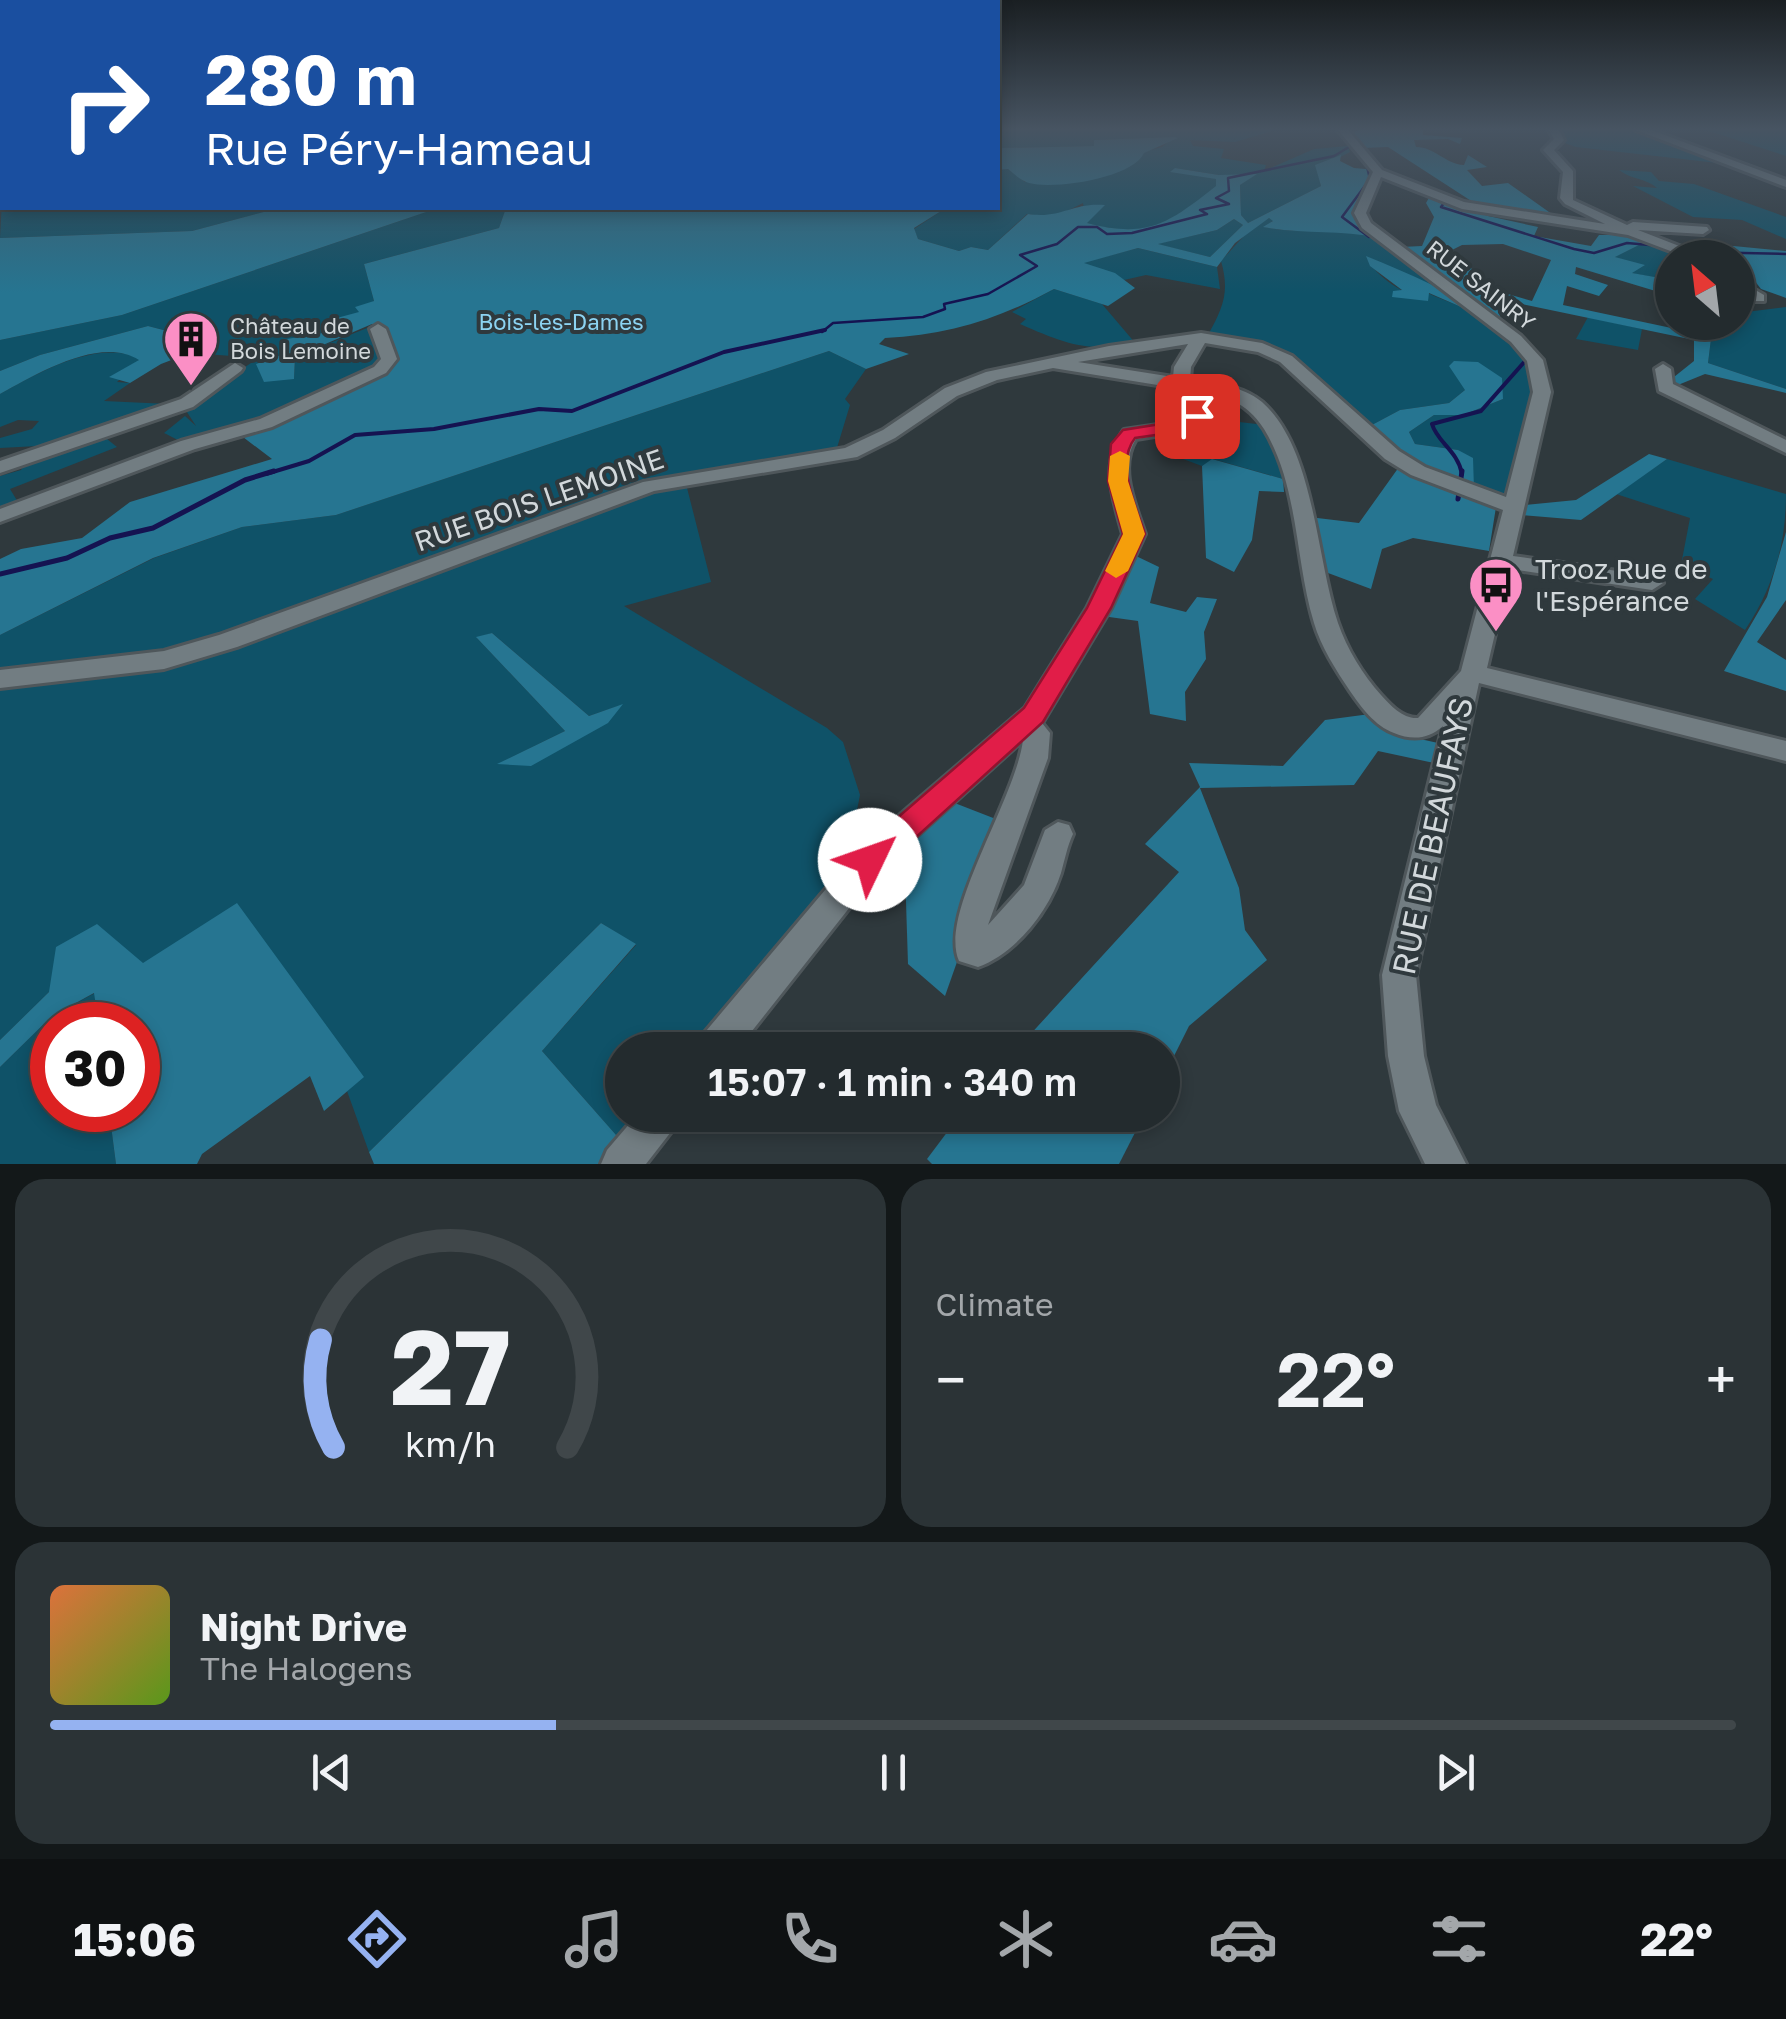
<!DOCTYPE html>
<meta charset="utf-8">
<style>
:root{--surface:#232b2e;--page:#2b3336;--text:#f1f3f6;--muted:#a3a7aa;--line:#40474a;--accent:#95b2f1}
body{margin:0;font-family:"Golos Text",sans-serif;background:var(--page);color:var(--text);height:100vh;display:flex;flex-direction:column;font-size:38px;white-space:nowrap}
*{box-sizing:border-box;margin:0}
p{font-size:32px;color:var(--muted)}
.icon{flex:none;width:55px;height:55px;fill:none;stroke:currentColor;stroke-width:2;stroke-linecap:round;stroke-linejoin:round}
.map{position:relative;height:1164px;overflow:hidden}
.drawer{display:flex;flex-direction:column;gap:15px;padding:15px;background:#131819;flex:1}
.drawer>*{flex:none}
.top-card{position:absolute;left:0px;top:0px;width:1000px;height:210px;box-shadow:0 5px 15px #0003,0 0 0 2px var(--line);background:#1a4fa0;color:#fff;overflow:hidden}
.needle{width:65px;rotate:332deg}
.tools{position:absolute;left:1655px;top:240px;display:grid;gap:20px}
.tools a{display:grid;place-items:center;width:100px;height:100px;border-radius:50%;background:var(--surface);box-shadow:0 5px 15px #0003,0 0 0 2px var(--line);font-size:50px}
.speed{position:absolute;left:30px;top:1002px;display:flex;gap:20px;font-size:50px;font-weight:700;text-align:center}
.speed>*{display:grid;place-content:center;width:130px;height:130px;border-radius:50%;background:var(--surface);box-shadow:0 5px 15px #0003,0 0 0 2px var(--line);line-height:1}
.speed .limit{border:15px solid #d22;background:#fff;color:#111}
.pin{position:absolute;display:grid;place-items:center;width:85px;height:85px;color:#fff;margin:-42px;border-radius:20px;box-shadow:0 5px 15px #0006}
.me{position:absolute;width:110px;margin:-55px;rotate:48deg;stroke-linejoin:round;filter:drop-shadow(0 0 8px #0008)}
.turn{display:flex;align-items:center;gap:35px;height:210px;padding:0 40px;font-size:45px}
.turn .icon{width:130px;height:130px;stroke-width:2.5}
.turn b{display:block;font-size:70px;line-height:85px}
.big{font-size:75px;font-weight:600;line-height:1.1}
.drawer .card{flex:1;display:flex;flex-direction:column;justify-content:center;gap:15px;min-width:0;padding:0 35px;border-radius:30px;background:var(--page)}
.drawer .dial{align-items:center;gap:0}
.dial svg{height:260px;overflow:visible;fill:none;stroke:var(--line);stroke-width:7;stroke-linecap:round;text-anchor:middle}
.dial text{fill:var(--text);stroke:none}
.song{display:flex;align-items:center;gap:30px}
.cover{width:120px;height:120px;border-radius:15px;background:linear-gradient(135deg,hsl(20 70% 55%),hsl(90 70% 35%))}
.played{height:10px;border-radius:5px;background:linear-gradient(90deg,var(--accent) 30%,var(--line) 30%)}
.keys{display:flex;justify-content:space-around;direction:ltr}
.heat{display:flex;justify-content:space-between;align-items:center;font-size:55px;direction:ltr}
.drawer .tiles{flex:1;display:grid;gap:15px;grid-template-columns:1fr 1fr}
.card:last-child{grid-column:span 2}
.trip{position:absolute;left:605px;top:1032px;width:575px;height:100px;border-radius:50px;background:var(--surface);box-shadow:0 5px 15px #0003,0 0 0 2px var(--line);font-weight:600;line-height:100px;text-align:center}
.tab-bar{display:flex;height:160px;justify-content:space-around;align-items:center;background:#0e1112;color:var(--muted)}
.tab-bar .icon{width:70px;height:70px}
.tab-bar .current{color:var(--accent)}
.tab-bar b{font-size:45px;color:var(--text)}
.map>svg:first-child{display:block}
.green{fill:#0f5268;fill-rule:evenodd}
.forest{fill:#267591;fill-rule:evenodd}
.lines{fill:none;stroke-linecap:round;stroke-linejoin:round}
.stream-far2{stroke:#151351;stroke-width:2.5}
.stream-far1{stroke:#151351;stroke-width:4}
.stream{stroke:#151351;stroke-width:5}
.minor-casing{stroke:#4f575b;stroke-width:6}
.minor{fill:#727d82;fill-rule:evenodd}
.route{fill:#e11d48;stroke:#92132f;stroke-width:2.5}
.slow{fill:#f59e0b}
.labels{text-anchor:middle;stroke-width:8;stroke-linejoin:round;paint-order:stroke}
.far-street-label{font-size:22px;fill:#d2d8db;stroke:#2f393d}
.far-park-label{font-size:22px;fill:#8cd3f2;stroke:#2f393d}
.far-poi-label{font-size:22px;fill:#d2d8db;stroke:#2f393d;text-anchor:start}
.street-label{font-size:28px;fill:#d2d8db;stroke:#2f393d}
.poi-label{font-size:28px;fill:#d2d8db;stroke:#2f393d;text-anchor:start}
.near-street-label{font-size:32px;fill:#d2d8db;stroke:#2f393d}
</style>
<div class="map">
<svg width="1786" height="1164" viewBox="0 0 1786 1164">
<rect width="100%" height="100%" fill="#2f393d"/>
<!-- green -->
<g class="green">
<path d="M998,130H1275L1235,142L1190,140L1193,146L1224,149L1221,158L1266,165L1264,171L1314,149L1348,146L1350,152L1317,169L1321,186L1248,223L1241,215L1240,185L1254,175H1219L1175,168L1217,179L1216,187C1168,224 1147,239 1086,223L1083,203L1053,218L1027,214L988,250L971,247L959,251L918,239L914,229L946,208H998V170L1008,169L1025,182L1162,147L1174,137L1094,140L1095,146L998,148Z"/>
<path d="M1558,130H1638L1744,166L1576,147L1562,142Z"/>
<path d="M1706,130H1786V156Z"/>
<path d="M1619,170L1651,172L1659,181L1694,184L1786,217V239L1742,220L1693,217L1633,186L1657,188C1646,178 1632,180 1619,170Z"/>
<path d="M2,201V208H279L192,231L0,238Z"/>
<path d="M438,208H506L499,228L364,264L374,301L335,331L282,341L290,352L257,363L294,379L295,357L367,328L378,336L384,360C350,385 228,443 186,442C180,442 171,436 164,433L185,416L196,426L185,409L107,439L117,447L10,489L21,507L0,512V476L21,470L38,446L0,448V438L32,429L39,421L18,420L0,427V394C38,373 98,338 140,359L117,382L130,383L104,401L190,405L258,358L191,353L216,343L205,326L167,331L148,326L40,355L0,371V340L122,315Z"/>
<path d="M1269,218L1274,220L1265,227C1297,234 1314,228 1343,230C1386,233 1419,267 1452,291L1437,290L1367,257C1375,278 1407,295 1428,301V293C1446,302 1477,311 1492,321C1562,369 1525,430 1504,495L1474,489L1458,450L1415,444L1409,432L1434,415H1463L1503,399L1465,390L1449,403L1400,410L1370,426L1322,379L1288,355L1208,335C1223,308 1230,292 1221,261L1254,225Z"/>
<path d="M1234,219L1243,225L1210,257L1156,244L1217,230Z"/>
<path d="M1647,241L1699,257L1672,258V280L1630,273L1643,266L1614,257Z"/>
<path d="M1138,248L1217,267L1220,289L1146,275L1124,280L1081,263Z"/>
<path d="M1054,289L1102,304L1136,344C1085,352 1066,344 1020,324L1026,319L1012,312Z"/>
<path d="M1786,307V389L1708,363L1711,339L1723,323L1738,322V313Z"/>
<path d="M1588,317L1642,329L1638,350L1576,339Z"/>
<path d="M829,351L866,369L845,399L850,405L836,451L648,480L213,639L106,661L0,672V635L154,558L242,527L336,515Z"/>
<path d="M1205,418L1265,425L1284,470L1283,479L1213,459L1202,466L1175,456L1178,432L1203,424Z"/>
<path d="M1667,459L1786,494C1786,545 1773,588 1745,630L1695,599L1713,579L1681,565L1690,518L1616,494Z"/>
<path d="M686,484L711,582L624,606L827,728L843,742L860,795L848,856L832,898L703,1050H622V1115H648L624,1144L542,1051L636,945L601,923L369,1152L347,1091L363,1076L143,964L49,992L0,1040V686L158,666L624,498ZM492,633L589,716L621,705L500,763L565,731L477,638Z"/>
<path d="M95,993L99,1025H52V1110H109L116,1164H0V1067L52,1016Z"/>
</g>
<!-- forest -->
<g class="forest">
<path d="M1360,130H1423V135L1462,138L1460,144L1448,139L1414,140L1416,147C1435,147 1445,164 1464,165L1468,155L1487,167L1467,170L1482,186L1508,183L1563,222L1479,206L1388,147L1361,148L1348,133Z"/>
<path d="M1174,137L1178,138L1144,153C1133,178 1054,190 1029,183C1021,181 1014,174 1008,169L998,170V148L1094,146V140Z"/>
<path d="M1341,155L1340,161L1354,168L1377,170L1360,213L1378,238C1339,229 1302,235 1263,227L1273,221L1269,218L1235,243L1217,267L1138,248L1084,263L1115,273L1135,288L1108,306L1054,289C999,319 948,335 885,338L879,344L909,354L866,369L829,351L336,515L242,527L153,558L0,635V559L21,549L82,538L130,502L272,459L239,434L388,368L386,329L372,324L295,357L294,379L264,382L256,364L289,352L281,340L334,331L333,319L359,312L355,307L374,301L364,264L499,228L506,208H946L914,228L918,239L959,251L971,247L988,250L1028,214C1062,219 1072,202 1105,205L1087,223C1148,239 1169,223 1216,186V179L1170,172L1175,168L1219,175L1257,174L1240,185L1241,215L1248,223L1321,186L1315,165ZM1234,219L1243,225L1210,257L1158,244L1217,230Z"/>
<path d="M1430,196L1488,216L1538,227L1534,236L1591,246L1599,235H1634L1647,241L1615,257L1645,265L1632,273L1672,280V296L1576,267L1575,274L1608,285L1599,296L1567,286L1563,305L1695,333L1700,323H1723L1711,339L1708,363L1786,389V393L1705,374L1673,387L1669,381L1694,361V340L1493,298L1503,324L1401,247L1422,246L1434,217L1426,203ZM1503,244L1551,260L1532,301L1487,288L1463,258L1444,254L1462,245Z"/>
<path d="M279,208H438L122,315L0,340V238L192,231Z"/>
<path d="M1723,245L1786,251V298L1761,289L1736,257L1690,251H1729Z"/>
<path d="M1366,256C1410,274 1453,292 1491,320L1429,293L1428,301L1392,297L1393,291L1402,290L1370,266Z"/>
<path d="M148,326L167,331L205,326L216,343L161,364L130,383L109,377L139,360C101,335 36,374 0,394V371L40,355Z"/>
<path d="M1454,361L1478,362L1502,378L1503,399L1463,415H1434L1409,432L1415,444L1458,450L1473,458L1474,489L1402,459L1370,426L1400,410L1449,403L1465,390L1449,366Z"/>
<path d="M1649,454L1667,459L1581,520L1520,515L1525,505L1576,500Z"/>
<path d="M1212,459L1283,479L1284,492L1259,491L1252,540L1234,572L1206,558L1202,466Z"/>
<path d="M1399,467L1496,507L1489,551L1413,538L1382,549L1371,589L1320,570L1309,517L1359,523Z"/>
<path d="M1786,532V600L1757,642L1786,660V691L1724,671L1767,597Z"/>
<path d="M1136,556L1159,567L1150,603L1186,612L1197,597L1217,599L1204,632L1206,659L1185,692L1186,721L1150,714L1138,621L1102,616Z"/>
<path d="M492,633L589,716L623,704L608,723L531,766L497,764L565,731L476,637Z"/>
<path d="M1370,714L1398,734L1438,743L1434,763L1378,751L1354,785L1200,788L1239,888L1245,930L1267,960L1189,1026L1163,1078L1162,1050H1016L1179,872L1145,844L1200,787L1189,763L1283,766L1325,720Z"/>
<path d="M947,800L1006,823L945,996L908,964L904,840Z"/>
<path d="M237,903L364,1077L324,1111L310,1076L202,1154L197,1164H116L109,1110H138V1025H99L94,993L52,1016L0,1067V1040L49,992L56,947L97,924L143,963Z"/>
<path d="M601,923L636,944L542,1051L624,1144L606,1164H374L369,1152Z"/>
<path d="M960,1115H1144L1119,1164H932L927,1159Z"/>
</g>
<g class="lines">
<!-- stream-far2 -->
<g class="stream-far2">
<path d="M1367,167L1370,179L1342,217L1369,237"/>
<path d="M1388,180L1444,203L1441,207L1574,249L1594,253L1627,243L1661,246"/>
<path d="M1696,252L1786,254"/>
<path d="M822,332L833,323L923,317L945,309L944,304L988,294L1037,266L1020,255L1057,244L1078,227H1097L1107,234L1132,233L1207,214L1200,210L1229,204L1216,198L1229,191L1228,178L1334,156L1349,147"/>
</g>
<!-- stream-far1 -->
<g class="stream-far1">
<path d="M266,474L309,461L355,435L434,429L539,409L572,411L724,352L825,330"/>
<path d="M1462,474C1458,451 1437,442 1432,424L1481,411L1526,360"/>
</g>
<!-- stream -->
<g class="stream">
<path d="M1458,499L1462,471"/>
<path d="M0,574L67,558L110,538L153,528L245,480L274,471"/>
</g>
<!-- minor casing -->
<g class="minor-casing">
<g id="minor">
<path d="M1338,130H1348L1382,170L1464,202L1605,224L1565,204L1560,198L1563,172L1543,150L1554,139L1549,130H1559L1564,140L1554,150L1573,171V200L1627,225L1633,222L1707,227L1709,230L1703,234L1638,230L1710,258H1689L1628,235L1462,209L1381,177L1366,213L1371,223L1521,336L1543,360L1551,392L1513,556L1652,576L1663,583L1652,590L1510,569L1487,668L1786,741V761L1479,683L1416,975L1424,1056L1436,1105L1466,1164H1425L1399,1111L1388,1056L1382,975L1443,726C1428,740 1411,740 1394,733C1375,726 1361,707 1350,691C1336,670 1321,647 1314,623C1295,561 1299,486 1264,429C1246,401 1225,396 1194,391L1206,415L1198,429L1136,439C1118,468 1135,504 1145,534L1111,608L1042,723L1050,733L1048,758L988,925L1024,885L1045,830L1058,822L1069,825L1073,834C1067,847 1065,859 1061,873C1049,911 1016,953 978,967L959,961C938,914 1016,799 1023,740L880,869L737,1050H696L701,1037L858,851L1025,708L1087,608L1123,534C1113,497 1100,465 1124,430L1185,421L1188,415L1176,388L1053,368L997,380L957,396L895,438L857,457L654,491L237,647L164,669L0,688V670L164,651L219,635L643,482L845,448L883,430L945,388L986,372L1109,346L1201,333L1262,343L1292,356L1399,451L1425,467L1506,497L1533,392L1527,361L1511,342L1362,228L1354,213L1373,172ZM1205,343L1258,352L1280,362L1385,459L1411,475L1503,510L1461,671L1418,718C1403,719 1391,706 1381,695C1363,675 1347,649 1338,623C1316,559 1315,449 1262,402C1241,385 1216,384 1190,380L1191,367ZM1188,344L1174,367L1173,377L1078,362Z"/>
<path d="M1636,130H1651L1786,180V187Z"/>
<path d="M1738,280L1764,295V301H1754L1738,290Z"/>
<path d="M378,324L386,329L397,359L386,373L272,427L195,449L0,522V509L181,441L260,419L374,367L381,359L370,329Z"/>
<path d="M235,363L243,368L241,371L193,407L0,473V461L181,399Z"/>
<path d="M1663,364L1671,369L1673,384L1786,440V453L1659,391L1655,369Z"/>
<path d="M637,1115H680L674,1128L646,1164H601L607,1150Z"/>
</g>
</g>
<!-- minor -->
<use href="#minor" class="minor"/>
</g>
<!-- sky -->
<linearGradient id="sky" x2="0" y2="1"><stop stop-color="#1a1f22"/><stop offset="0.44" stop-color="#475462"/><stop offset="1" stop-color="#475462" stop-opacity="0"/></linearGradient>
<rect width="1786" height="293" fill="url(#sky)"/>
<!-- route -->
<path class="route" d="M1197,410L1206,416L1198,429L1135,438C1115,463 1136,507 1145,534L1111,608L1043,722L880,870L870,874L859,870L854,860L859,851L1024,708L1087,608L1123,534L1108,481L1111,444L1123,430L1185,420Z"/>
<!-- slow -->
<path class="slow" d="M1120,451L1130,456L1128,481L1145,534L1128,571L1116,578L1105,571L1123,534L1108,481L1110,456Z"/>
<!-- icons -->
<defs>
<g id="building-pin" transform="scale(2.875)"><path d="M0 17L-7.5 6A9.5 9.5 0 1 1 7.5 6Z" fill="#fb8fc5" stroke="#2f393d"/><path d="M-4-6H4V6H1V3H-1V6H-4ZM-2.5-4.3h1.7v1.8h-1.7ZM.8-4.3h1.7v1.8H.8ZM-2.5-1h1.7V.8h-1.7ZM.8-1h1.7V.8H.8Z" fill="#111"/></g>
<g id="bus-pin" transform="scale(2.875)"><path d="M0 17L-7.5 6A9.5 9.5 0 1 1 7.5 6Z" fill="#fb8fc5" stroke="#2f393d"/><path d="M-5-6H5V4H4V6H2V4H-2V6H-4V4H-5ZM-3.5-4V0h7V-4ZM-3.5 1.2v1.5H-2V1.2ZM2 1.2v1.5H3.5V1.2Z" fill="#111"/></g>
</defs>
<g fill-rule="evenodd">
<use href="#building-pin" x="191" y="339"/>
<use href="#bus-pin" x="1496" y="585"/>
</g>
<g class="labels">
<!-- far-street labels -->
<g class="far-street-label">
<text transform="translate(1481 285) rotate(38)" y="8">RUE SAINRY</text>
</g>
<!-- far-park labels -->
<g class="far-park-label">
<text x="561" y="330">Bois-les-Dames</text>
</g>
<!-- far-poi labels -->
<g class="far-poi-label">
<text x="230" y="334">Château de<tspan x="230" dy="25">Bois Lemoine</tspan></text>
</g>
<!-- street labels -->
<g class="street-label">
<text transform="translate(539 500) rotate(-19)" y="10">RUE BOIS LEMOINE</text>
</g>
<!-- poi labels -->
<g class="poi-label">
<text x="1535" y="579">Trooz Rue de<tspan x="1535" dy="32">l'Espérance</tspan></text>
</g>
<!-- near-street labels -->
<g class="near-street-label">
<text transform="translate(1433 836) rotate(-78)" y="11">RUE DE BEAUFAYS</text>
</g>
</g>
</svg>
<div class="tools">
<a><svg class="needle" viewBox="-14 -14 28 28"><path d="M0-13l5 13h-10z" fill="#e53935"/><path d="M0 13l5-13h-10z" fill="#a3a7aa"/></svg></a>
</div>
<div class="speed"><div class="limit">30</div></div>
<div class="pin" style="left:1197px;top:416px;background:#d93025"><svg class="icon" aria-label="arrive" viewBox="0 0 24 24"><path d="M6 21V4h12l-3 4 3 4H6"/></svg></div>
<svg class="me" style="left:870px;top:860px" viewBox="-20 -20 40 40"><circle r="19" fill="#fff"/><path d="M0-13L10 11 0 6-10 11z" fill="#e11d48"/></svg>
<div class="trip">15:07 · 1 min · 340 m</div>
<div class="top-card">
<div class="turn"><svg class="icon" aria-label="right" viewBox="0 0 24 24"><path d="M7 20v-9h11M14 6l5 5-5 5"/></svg><div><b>280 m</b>Rue Péry-Hameau</div></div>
</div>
</div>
<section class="drawer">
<div class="tiles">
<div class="card dial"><svg viewBox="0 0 100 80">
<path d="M14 69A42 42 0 1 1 86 69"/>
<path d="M14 69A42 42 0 0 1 10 36" stroke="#95b2f1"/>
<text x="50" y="56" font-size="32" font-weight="700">27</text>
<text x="50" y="72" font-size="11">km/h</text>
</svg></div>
<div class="card"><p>Climate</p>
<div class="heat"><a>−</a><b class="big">22°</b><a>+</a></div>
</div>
<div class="card">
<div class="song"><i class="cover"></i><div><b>Night Drive</b><p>The Halogens</p></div></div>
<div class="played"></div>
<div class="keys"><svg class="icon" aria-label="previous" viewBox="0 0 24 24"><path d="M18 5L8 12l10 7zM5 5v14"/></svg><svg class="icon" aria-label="pause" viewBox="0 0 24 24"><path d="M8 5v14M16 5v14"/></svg><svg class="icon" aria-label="next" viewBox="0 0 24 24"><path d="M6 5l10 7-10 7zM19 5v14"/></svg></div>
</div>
</div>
</section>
<nav class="tab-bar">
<b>15:06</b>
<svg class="icon current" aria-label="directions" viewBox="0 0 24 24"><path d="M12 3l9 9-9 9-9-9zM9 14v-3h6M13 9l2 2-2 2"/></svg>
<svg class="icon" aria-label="music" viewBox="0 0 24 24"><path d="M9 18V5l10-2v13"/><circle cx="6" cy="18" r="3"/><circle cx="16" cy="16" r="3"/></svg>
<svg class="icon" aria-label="phone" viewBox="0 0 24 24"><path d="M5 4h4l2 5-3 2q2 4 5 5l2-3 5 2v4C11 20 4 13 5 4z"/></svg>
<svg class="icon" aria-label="climate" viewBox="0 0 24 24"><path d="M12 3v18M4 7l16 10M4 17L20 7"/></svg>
<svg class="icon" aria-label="car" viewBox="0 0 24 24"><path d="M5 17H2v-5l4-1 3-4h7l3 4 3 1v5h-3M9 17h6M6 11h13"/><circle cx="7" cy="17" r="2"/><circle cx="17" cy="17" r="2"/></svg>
<svg class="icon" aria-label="filters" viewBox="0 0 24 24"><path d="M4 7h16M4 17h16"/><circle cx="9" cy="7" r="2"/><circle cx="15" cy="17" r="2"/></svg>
<b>22°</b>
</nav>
